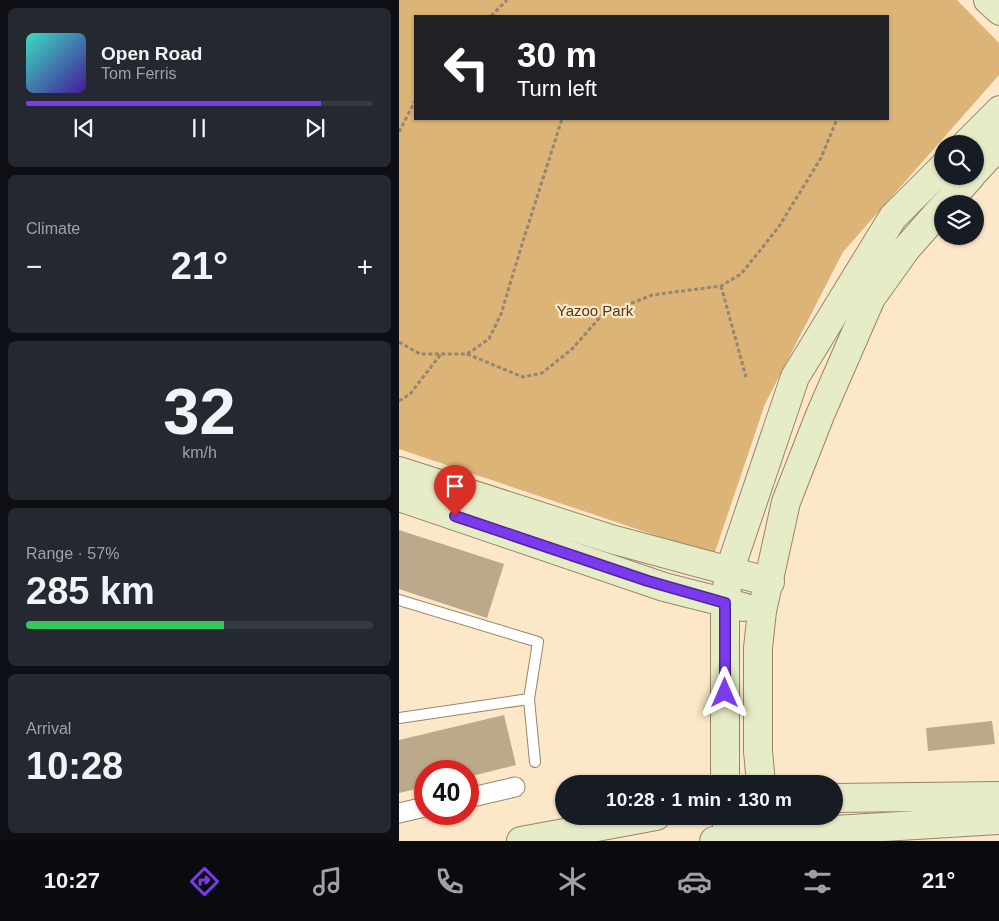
<!DOCTYPE html>
<meta charset="utf-8">
<style>
:root{--surface:#171b24;--page:#242831;--text:#f1f3f6;--muted:#9ea1a6;--line:#363941;--accent:#7c3aed}
body{margin:0;font-family:Helvetica,sans-serif;background:var(--page);color:var(--text);height:100vh;display:flex;flex-direction:column;font-size:19px;white-space:nowrap}
*{box-sizing:border-box;margin:0}
p{font-size:16px;color:var(--muted)}
.icon{flex:none;width:28px;height:28px;fill:none;stroke:currentColor;stroke-width:2;stroke-linecap:round;stroke-linejoin:round}
.map{position:relative;flex:1;overflow:hidden}
.details{display:flex;flex-direction:column;gap:8px;padding:8px;background:#0d0f14;width:399px}
.details>*{flex:none}
.banner{position:absolute;left:15px;top:15px;width:475px;height:105px;border-radius:0px;box-shadow:0 1px 4px #0004;background:#202124;color:#fff;overflow:hidden}
.fabs{position:absolute;left:535px;top:135px;display:grid;gap:10px}
.fabs a{display:grid;place-items:center;width:50px;height:50px;border-radius:50%;background:var(--surface);box-shadow:0 1px 4px #0004;font-size:25px}
.speed{position:absolute;left:15px;top:760px;display:flex;gap:10px;font-size:25px;font-weight:700;text-align:center}
.speed>*{display:grid;place-content:center;width:65px;height:65px;border-radius:50%;background:var(--surface);box-shadow:0 1px 4px #0004;line-height:1}
.speed .limit{border:8px solid #d22;background:#fff;color:#111}
.pin{position:absolute;display:grid;place-items:center;width:42px;height:42px;color:#fff;margin:-51px -21px;border-radius:50% 50% 50% 0;rotate:-45deg;box-shadow:0 0 5px #0007}
.pin .icon{rotate:45deg}
.me{position:absolute;width:55px;margin:-28px;rotate:0deg;stroke-linejoin:round;filter:drop-shadow(0 0 4px #0008)}
.turn{display:flex;align-items:center;gap:18px;height:105px;padding:0 20px;font-size:22px}
.turn .icon{width:65px;height:65px;stroke-width:2.5}
.turn b{display:block;font-size:35px;line-height:42px}
.big{font-size:38px;font-weight:600;line-height:1.1}
.details .card{flex:1;display:flex;flex-direction:column;justify-content:center;gap:8px;min-width:0;padding:0 18px;border-radius:8px;background:var(--page)}
.details .dial{align-items:center;gap:0}
.dial b{font-size:65px;line-height:1}
.song{display:flex;align-items:center;gap:15px}
.cover{width:60px;height:60px;border-radius:8px;background:linear-gradient(135deg,hsl(170 70% 55%),hsl(260 70% 35%))}
.played{height:5px;border-radius:2px;background:linear-gradient(90deg,var(--accent) 85%,var(--line) 85%)}
.keys{display:flex;justify-content:space-around;direction:ltr}
.heat{display:flex;justify-content:space-between;align-items:center;font-size:28px;direction:ltr}
.charge{height:8px;border-radius:4px;background:linear-gradient(90deg,#34c759 57%,var(--line) 0)}
.trip{position:absolute;left:156px;top:775px;width:288px;height:50px;border-radius:25px;background:var(--surface);box-shadow:0 1px 4px #0004;font-weight:600;line-height:50px;text-align:center}
.tab-bar{display:flex;height:80px;justify-content:space-around;align-items:center;background:#090b0e;color:var(--muted)}
.tab-bar .icon{width:35px;height:35px}
.tab-bar .on{color:var(--accent)}
.tab-bar b{font-size:22px;color:var(--text)}
main{display:flex;flex:1;min-height:0}
.map>svg:first-child{display:block}
.green{fill:#ddb477;fill-rule:evenodd}
.building{fill:#bca88a}
.lines{fill:none;stroke-linecap:round;stroke-linejoin:round}
.lane-casing{stroke:#988569;stroke-width:12}
.street-casing{stroke:#988569;stroke-width:21}
.secondary-casing{stroke:#988569;stroke-width:30}
.path{stroke:#958672;stroke-width:3;stroke-dasharray:4 2.5;stroke-linecap:butt}
.lane{stroke:#fff;stroke-width:10}
.street{stroke:#fff;stroke-width:19}
.secondary{stroke:#e6ecc7;stroke-width:28}
.route-casing{stroke:#51269a;stroke-width:12}
.route{stroke:#7c3aed;stroke-width:9}
.labels{text-anchor:middle;stroke-width:4.5;stroke-linejoin:round;paint-order:stroke}
.park-label{font-size:15px;fill:#4d3a1c;stroke:#fce7c8}
</style>
<main>
<section class="details">
<div class="card">
<div class="song"><i class="cover"></i><div><b>Open Road</b><p>Tom Ferris</p></div></div>
<div class="played"></div>
<div class="keys"><svg class="icon" aria-label="previous" viewBox="0 0 24 24"><path d="M18 5L8 12l10 7zM5 5v14"/></svg><svg class="icon" aria-label="pause" viewBox="0 0 24 24"><path d="M8 5v14M16 5v14"/></svg><svg class="icon" aria-label="next" viewBox="0 0 24 24"><path d="M6 5l10 7-10 7zM19 5v14"/></svg></div>
</div>
<div class="card"><p>Climate</p>
<div class="heat"><a>−</a><b class="big">21°</b><a>+</a></div>
</div>
<div class="card dial"><b>32</b><p>km/h</p></div>
<div class="card"><p>Range · 57%</p><b class="big">285 km</b><div class="charge"></div></div>
<div class="card"><p>Arrival</p><b class="big">10:28</b></div>
</section>
<div class="map">
<svg width="601" height="841" viewBox="0 0 601 841">
<rect width="100%" height="100%" fill="#fce7c8"/>
<!-- green -->
<path class="green" d="M0,0H558L600,43V75L444,252L366,404L315,555L0,449ZM16,16H489V119H16Z"/>
<!-- building -->
<g class="building">
<path d="M0,530L105,564L88,618L0,589Z"/>
<path d="M105,715L117,765L69,777V771H26V787L0,793V740Z"/>
<path d="M593,721L596,744L529,751L527,728Z"/>
</g>
<g class="lines">
<!-- lane casing -->
<g class="lane-casing">
<g id="lane">
<path d="M0,600L139,642L130,699L0,718"/>
<path d="M130,699L136,762"/>
</g>
</g>
<!-- street casing -->
<g class="street-casing">
<g id="street">
<path d="M69,798L116,787"/>
<path d="M0,813L26,807"/>
</g>
</g>
<!-- secondary casing -->
<g class="secondary-casing">
<g id="secondary">
<path d="M589,0L601,11"/>
<path d="M567,144L601,110"/>
<path d="M576,171L601,144"/>
<path d="M547,204L572,176"/>
<path d="M0,471L212,539L371,582"/>
<path d="M0,497L265,587L344,607"/>
<path d="M326,784V603L330,572L396,377L494,217L544,167"/>
<path d="M362,784L359,751V648L363,611L387,502L421,415L472,298L507,249L544,207"/>
<path d="M435,798L601,796"/>
<path d="M327,816L329,839"/>
<path d="M122,841L257,816"/>
<path d="M315,841L368,834L601,820"/>
</g>
</g>
<!-- path -->
<g class="path">
<path d="M92,16L108,0"/>
<path d="M0,132L16,101"/>
<path d="M322,286L347,377"/>
<path d="M0,342L21,354H68L90,339L102,314L124,241L163,119"/>
<path d="M68,354L124,377L143,373L173,349L203,315L253,295L322,286L342,274L379,228L422,158L438,119"/>
<path d="M0,401L11,394L42,354"/>
</g>
<!-- lane -->
<use href="#lane" class="lane"/>
<!-- street -->
<use href="#street" class="street"/>
<!-- secondary -->
<use href="#secondary" class="secondary"/>
</g>
<g class="lines">
<!-- route casing -->
<g class="route-casing">
<path id="route" d="M56,516L249,581L326,603V693"/>
</g>
<!-- route -->
<use href="#route" class="route"/>
</g>
<g class="labels">
<!-- park labels -->
<g class="park-label">
<text x="196" y="316">Yazoo Park</text>
</g>
</g>
</svg>
<div class="fabs">
<a><svg class="icon" aria-label="search" viewBox="0 0 24 24"><circle cx="10" cy="10" r="6"/><path d="M15 15l6 6"/></svg></a>
<a><svg class="icon" aria-label="layers" viewBox="0 0 24 24"><path d="M12 4l9 5-9 5-9-5zM3 14l9 5 9-5"/></svg></a>
</div>
<div class="speed"><div class="limit">40</div></div>
<div class="pin" style="left:56px;top:516px;background:#d93025"><svg class="icon" aria-label="arrive" viewBox="0 0 24 24"><path d="M6 21V4h12l-3 4 3 4H6"/></svg></div>
<svg class="me" style="left:326px;top:693px" viewBox="-20 -20 40 40"><path d="M0-17L14 15 0 8-14 15z" fill="#7c3aed" stroke="#fff" stroke-width="4"/></svg>
<div class="trip">10:28 · 1 min · 130 m</div>
<div class="banner">
<div class="turn"><svg class="icon" aria-label="left" viewBox="0 0 24 24"><path d="M17 20v-9H6M10 6l-5 5 5 5"/></svg><div><b>30 m</b>Turn left</div></div>
</div>
</div>
</main>
<nav class="tab-bar">
<b>10:27</b>
<svg class="icon on" aria-label="directions" viewBox="0 0 24 24"><path d="M12 3l9 9-9 9-9-9zM9 14v-3h6M13 9l2 2-2 2"/></svg>
<svg class="icon" aria-label="music" viewBox="0 0 24 24"><path d="M9 18V5l10-2v13"/><circle cx="6" cy="18" r="3"/><circle cx="16" cy="16" r="3"/></svg>
<svg class="icon" aria-label="phone" viewBox="0 0 24 24"><path d="M5 4h4l2 5-3 2q2 4 5 5l2-3 5 2v4C11 20 4 13 5 4z"/></svg>
<svg class="icon" aria-label="climate" viewBox="0 0 24 24"><path d="M12 3v18M4 7l16 10M4 17L20 7"/></svg>
<svg class="icon" aria-label="car" viewBox="0 0 24 24"><path d="M5 17H2v-5l4-1 3-4h7l3 4 3 1v5h-3M9 17h6M6 11h13"/><circle cx="7" cy="17" r="2"/><circle cx="17" cy="17" r="2"/></svg>
<svg class="icon" aria-label="filters" viewBox="0 0 24 24"><path d="M4 7h16M4 17h16"/><circle cx="9" cy="7" r="2"/><circle cx="15" cy="17" r="2"/></svg>
<b>21°</b>
</nav>
